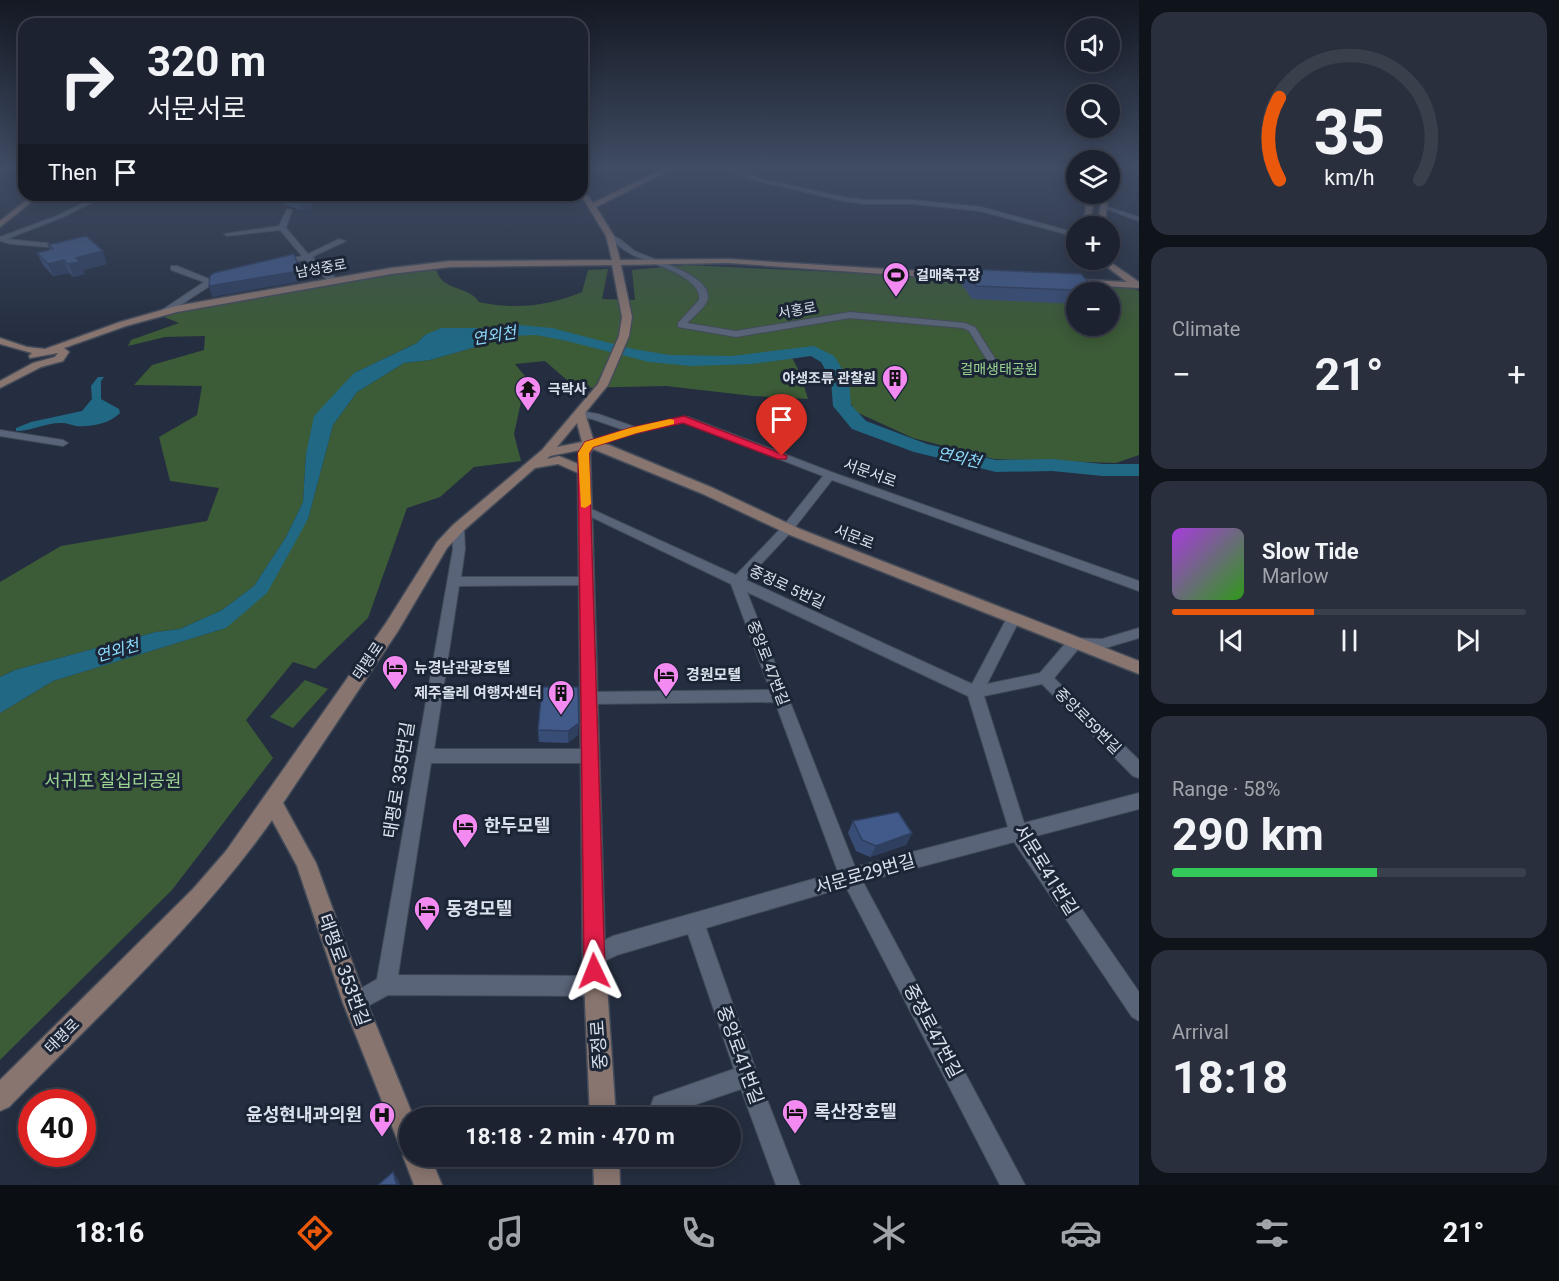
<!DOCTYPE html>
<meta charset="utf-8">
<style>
:root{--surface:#1c2230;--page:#292f3c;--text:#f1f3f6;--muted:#a0a4ab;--line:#3a3f4c;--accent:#ea580c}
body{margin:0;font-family:Roboto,"Noto Sans KR",sans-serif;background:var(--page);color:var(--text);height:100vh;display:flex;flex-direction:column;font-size:22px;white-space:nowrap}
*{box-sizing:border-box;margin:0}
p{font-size:20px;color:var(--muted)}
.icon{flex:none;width:33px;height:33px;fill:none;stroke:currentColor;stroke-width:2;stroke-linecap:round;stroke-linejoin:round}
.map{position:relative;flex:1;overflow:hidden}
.panel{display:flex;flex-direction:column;gap:12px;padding:12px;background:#0f131a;width:420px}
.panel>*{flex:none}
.guide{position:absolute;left:18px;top:18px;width:570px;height:183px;border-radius:18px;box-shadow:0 3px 15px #0003,0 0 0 2px var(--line);background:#1c2230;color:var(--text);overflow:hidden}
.controls{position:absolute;left:1066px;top:18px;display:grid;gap:12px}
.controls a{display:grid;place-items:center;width:54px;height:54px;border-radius:50%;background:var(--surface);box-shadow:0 3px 15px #0003,0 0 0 2px var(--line);font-size:30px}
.speed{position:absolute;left:18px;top:1089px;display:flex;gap:12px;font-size:30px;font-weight:700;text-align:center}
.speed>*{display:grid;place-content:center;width:78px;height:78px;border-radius:50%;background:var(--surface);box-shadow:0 3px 15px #0003,0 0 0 2px var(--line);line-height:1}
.speed .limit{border:9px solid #d22;background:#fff;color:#111}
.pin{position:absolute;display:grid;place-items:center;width:51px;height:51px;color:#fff;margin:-62px -26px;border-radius:50% 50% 50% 0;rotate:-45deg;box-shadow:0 0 6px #0007}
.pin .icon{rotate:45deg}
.me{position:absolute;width:66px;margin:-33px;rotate:358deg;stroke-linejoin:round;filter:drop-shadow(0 0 4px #0008)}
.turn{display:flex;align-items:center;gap:21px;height:126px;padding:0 30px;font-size:27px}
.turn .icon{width:78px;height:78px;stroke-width:2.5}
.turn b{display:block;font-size:42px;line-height:51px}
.then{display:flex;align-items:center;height:57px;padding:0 30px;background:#0003;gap:12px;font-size:22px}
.big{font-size:45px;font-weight:700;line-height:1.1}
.panel .card{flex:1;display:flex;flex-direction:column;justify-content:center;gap:9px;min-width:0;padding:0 21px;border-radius:18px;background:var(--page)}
.panel .dial{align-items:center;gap:0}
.dial svg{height:156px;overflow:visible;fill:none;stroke:var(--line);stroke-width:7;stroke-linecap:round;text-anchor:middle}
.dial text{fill:var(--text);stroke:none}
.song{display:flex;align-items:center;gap:18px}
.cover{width:72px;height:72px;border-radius:9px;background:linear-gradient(135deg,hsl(280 70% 55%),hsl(110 70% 35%))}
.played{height:6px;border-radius:3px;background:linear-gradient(90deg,var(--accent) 40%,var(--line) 40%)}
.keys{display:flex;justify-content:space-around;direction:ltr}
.heat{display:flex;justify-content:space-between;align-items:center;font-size:33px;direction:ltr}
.charge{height:9px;border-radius:4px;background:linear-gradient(90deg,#34c759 58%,var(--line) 0)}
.trip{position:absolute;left:399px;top:1107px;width:342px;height:60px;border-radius:30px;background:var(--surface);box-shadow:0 3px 15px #0003,0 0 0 2px var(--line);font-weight:700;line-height:60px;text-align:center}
.tabs{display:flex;height:96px;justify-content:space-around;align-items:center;background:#0b0e13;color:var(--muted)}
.tabs .icon{width:42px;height:42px}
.tabs .selected{color:var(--accent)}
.tabs b{font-size:27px;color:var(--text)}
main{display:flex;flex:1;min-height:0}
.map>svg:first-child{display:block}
.green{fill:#3c5b37;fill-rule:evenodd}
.water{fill:#206884}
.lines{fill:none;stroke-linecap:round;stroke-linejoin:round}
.river{fill:#206884;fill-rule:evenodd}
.street-casing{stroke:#434b59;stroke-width:2}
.secondary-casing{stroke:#434b59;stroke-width:3}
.street{fill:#596478;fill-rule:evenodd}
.secondary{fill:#89756f;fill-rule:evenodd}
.wall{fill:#384d76}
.shaded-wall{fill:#2e3f60}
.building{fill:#415a89;stroke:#2e3f60;stroke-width:1.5}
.route{fill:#e11d48;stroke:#92132f;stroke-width:1.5}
.slow{fill:#f59e0b}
.labels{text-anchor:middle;stroke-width:6;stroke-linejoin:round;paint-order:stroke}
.far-street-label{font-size:14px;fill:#dae0ec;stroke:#1b2535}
.far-poi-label{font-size:14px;font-weight:bold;fill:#dae0ec;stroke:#1b2535;text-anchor:start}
.far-park-label{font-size:14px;fill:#9ad490;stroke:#1b2535}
.street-label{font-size:15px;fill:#dae0ec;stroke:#1b2535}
.poi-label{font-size:15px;font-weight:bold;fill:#dae0ec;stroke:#1b2535;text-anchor:start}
.water-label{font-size:16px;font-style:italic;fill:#8ddafc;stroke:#1b2535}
.near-street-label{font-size:18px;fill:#dae0ec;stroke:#1b2535}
.near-park-label{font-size:18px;fill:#9ad490;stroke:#1b2535}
.near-poi-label{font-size:18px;font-weight:bold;fill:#dae0ec;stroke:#1b2535;text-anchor:start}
</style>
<main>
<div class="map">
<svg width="1139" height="1185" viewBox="0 0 1139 1185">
<rect width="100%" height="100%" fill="#252e40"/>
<!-- green -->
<g class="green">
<path d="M686,265L1130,286L1139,291V455L1116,463L994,459L913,438L854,411L838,369L816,349L789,352L800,373L808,399L753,396L666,386L576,388L545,361L515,364L529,381L522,397L514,434L521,461L474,467L440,497L407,508L368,618L315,669L293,662L246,720L273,758L172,890L0,1060V713L53,681L226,628L308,519L333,425L357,392L404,363L430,360L486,344L496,333L425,335L417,343L354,373L306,454L303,502L286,537L254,586L222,610L180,629L156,632L15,670L0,677V582L61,546L207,521L219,488L170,481L159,437L197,415L202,386L134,385L152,365L204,350L205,336L165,337L128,346L131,340L179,323L164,317L199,307L425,267L437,271C442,291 470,286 479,302C516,310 548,306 582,292L588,270L608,269L602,299L635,300L632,270ZM1077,292H1110V326H1077Z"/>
<path d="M305,680L328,689L293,728L270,717Z"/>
</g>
<!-- water -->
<g class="water">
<path d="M441,328H479L497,332L486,344L430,360L404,363L357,392L333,425L308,519L267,593L226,628L53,681L0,713V677L15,670L156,632L180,629L222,610L254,586L286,537L303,502L306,454L314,416L354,373L417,343L425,335Z"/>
<path d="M98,377H104L101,381V399L119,409L120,413C109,424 91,427 76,426C71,425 67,423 63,423C47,422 32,431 16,431V428L31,422L82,411L92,399L91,386Z"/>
</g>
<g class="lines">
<!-- river -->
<path class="river" d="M519,325L552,328L633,349L670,355L732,356L814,346L834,356L836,359L849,380L851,405L866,421L927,444L996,460L1052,459L1103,464H1139V476H1103L1052,471L996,472L914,452L852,429L833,406L831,380L821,362L811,356L752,364L691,366L649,362L567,341L536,335L505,336L465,344L457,339L459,336Z"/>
<!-- street casing -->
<g class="street-casing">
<g id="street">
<path d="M724,169H734L758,178L843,197L866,200H912L981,207L1077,233V237L980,211L912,204H866L843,201L754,180Z"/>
<path d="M99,195H107L63,217L7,239L45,243H48V247L11,244L0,241V237L59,215Z"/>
<path d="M1101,205L1139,217V221L1101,207Z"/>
<path d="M287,209L292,210L286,228L308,254L339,239L346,241L312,257L337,279V283H331L305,260L275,265V261L302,256L280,230L227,236L224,234L279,226Z"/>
<path d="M608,235C617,234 627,246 635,251C652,260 710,274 708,298C707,306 693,317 687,323L736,331L850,312L965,323L975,327L1001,368L993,370L969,331L963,328L850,318L736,337L678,327V323L699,300C703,276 648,263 631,254C623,250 615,243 608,237Z"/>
<path d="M171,266H177L209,279L225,275L229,277L216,282L165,315L162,314V310L204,282L171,270Z"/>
<path d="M580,411L598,414L635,427L688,417L834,473L1139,581V591L832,480L792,531L746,580L972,684L1009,614L1014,612L1021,617L987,684L1040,673L1070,638L1102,639L1139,628V638L1102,649L1079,648L1054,678L1139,760V778L1133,776L1042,684L984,696L1024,823L1139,793V809L1032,837L1139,992V1021L1132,1017L1014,842L863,882L1025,1185H1000L846,887L706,928L758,1076L800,1185H776L741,1089L662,1116L654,1113L651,1105L654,1097L734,1069L688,934L617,955L594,966L587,963L584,956L587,949L613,936L838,872L775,702L589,704L584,702L581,698L584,694L589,692L770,690L731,584L579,511L581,508H589L736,575L784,525L823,476L683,422L637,433L589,447L585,446V442L624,430L592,419L576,416L575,414ZM747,592L968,696L1008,827L855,867Z"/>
<path d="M0,430L63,440L68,443L63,446L0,436Z"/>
<path d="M458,524L464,528L465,549L461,577H587L594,581L587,585L459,586L434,749H590L596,751L598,756L596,761L590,763H431L398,975L595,976L602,979L605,986L602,993L595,996L388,995L355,1013L348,1010L345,1003L348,996L377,979L453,549L452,528Z"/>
</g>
</g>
<!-- secondary casing -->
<g class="secondary-casing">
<g id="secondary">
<path d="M663,169H672L596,207L614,236L620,260L728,259L982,275L986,278L982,281L728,263L621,265L632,317L629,336L608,385L585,413L594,442L609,445L713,488L800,529L1139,661V674L790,535L703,494L593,449L590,453L605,956L616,1118H590L583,956L578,473L558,464L535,468L463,531L447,548L398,631L283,803L316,863L367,1003L414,1118H410V1156H430L442,1185H414L403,1156L405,1151L401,1149L343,1003L297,866L272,820C197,926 99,1014 9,1107L0,1111V1080L193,889L226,851L386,623L437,542L453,525L542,450L598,384L619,336L622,317L612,265L450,267L391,274L177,312L126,326L64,348L69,352L63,361L41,367L0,388V381L33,363L55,357L58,353L30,358L29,356L32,353L0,344V338L27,347L45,349L120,322L176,306L391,268L450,261L612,260L606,236L581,195L582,189L593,203ZM577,423L582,442L557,447ZM580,450L578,464L559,456L547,459L550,456Z"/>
<path d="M1088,194H1094L1090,226H1083Z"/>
<path d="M1102,194H1108L1105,226H1098Z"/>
<path d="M33,195H40L0,227V221Z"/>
<path d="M1098,260H1107L1139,282V288L1066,284L1065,282L1069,279L1127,282Z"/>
<path d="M593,1156H619L620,1185H594Z"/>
</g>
</g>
<!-- street -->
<use href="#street" class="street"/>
<!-- secondary -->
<use href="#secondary" class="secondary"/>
</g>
<!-- wall -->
<g class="wall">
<path d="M287,195H318V198L310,209L301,210L283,204L281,196Z"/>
<path d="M432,195H477L470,198L436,197Z"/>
<path d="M48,245L107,264L83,270L85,274L74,277L69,273L53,276L43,265L37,253L50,250Z"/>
<path d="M965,269L1097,291L1096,292H1077V304L972,299L960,282Z"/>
<path d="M542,687L578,735L568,743L539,742L538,730Z"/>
<path d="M853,821L912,833L906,845L870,857L856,851L848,833Z"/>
</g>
<!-- shaded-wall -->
<g class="shaded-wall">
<path d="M313,195H318V198L310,209L301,210L299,202Z"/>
<path d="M103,251L107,264L83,270L85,274L74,277L68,264L76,258Z"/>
<path d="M64,260L69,273L53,276L48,264Z"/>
<path d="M300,271L303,281L212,297L209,286Z"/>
<path d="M579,723L578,735L568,743V731Z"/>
<path d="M912,833L906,845L870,857L876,846Z"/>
<path d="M393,1172L399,1181L400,1185H397Z"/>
</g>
<!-- building -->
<g class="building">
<path d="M287,195H313L308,201L299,202L281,196Z"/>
<path d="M86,236L103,251L76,258L80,262L68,264L64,260L48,264L37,253L53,249L48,245Z"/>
<path d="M294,254L300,271L209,286L210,276L214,273Z"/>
<path d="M965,269L1081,274L1097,291L976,286Z"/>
<path d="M542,687H578L579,723L568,731L538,730Z"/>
<path d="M898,812L912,833L876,846L862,840L853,821Z"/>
<path d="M393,1172L397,1185H378Z"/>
</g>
<!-- sky -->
<linearGradient id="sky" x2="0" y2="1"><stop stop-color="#141923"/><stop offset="0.5" stop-color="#404c64"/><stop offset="1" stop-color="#404c64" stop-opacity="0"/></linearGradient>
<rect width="1139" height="335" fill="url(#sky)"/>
<!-- route -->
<path class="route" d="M684,416L787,456L786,459H778L683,423L637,433L593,447L589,453L605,971L602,978L594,981L587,978L584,971L578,453L585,442L630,428Z"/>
<!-- slow -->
<path class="slow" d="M670,419L674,420V424L637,433L593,447L589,453L591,504L585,508L581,507L578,453L585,442L630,428Z"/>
<!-- icons -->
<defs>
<g id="stadium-pin" transform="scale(1.35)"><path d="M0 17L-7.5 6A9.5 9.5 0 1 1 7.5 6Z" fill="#f28af2" stroke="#1b2535"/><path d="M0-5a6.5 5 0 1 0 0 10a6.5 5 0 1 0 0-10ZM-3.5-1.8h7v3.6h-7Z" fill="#111"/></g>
<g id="building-pin" transform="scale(1.35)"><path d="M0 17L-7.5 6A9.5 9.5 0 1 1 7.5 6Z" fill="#f28af2" stroke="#1b2535"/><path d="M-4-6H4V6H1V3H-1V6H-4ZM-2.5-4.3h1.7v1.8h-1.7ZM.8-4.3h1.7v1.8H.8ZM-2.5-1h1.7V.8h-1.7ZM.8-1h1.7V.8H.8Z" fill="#111"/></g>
<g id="temple-pin" transform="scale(1.35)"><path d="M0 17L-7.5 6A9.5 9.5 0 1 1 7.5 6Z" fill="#f28af2" stroke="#1b2535"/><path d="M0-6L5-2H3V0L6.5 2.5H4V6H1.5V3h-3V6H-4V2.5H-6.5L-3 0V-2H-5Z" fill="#111"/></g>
<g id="hotel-pin" transform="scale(1.35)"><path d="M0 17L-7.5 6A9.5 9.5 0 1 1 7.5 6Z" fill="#f28af2" stroke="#1b2535"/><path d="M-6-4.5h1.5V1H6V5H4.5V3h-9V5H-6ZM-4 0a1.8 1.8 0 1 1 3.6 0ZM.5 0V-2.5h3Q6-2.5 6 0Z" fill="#111"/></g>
<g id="hospital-pin" transform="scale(1.35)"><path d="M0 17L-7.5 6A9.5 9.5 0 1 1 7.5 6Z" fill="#f28af2" stroke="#1b2535"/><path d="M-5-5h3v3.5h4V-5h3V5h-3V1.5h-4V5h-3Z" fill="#111"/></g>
</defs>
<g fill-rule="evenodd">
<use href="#stadium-pin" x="896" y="275"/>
<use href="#building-pin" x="895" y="378"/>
<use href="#temple-pin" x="528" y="389"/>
<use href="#hotel-pin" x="395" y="668"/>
<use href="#hotel-pin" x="666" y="675"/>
<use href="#building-pin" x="561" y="693"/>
<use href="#hotel-pin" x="465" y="826"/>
<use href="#hotel-pin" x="427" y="909"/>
<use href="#hotel-pin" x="795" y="1112"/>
<use href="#hospital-pin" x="382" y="1115"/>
</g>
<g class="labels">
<!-- far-street labels -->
<g class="far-street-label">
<text transform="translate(321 268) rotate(-10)" y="5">남성중로</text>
<text transform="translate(797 310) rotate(-10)" y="5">서홍로</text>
</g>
<!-- far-poi labels -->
<g class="far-poi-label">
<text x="916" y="280">걸매축구장</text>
<text x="876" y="383" text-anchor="end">야생조류 관찰원</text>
<text x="548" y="394">극락사</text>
</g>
<!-- far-park labels -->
<g class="far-park-label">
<text x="999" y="374">걸매생태공원</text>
</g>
<!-- street labels -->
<g class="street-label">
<text transform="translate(870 473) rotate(20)" y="5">서문서로</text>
<text transform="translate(854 537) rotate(21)" y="5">서문로</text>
<text transform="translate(787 587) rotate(25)" y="5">중정로 5번길</text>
<text transform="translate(368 661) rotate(-56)" y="5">태평로</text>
<text transform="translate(768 663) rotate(69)" y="5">중앙로 47번길</text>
<text transform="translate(1088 721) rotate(45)" y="5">중앙로59번길</text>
<text transform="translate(62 1036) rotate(-45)" y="5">태평로</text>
</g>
<!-- poi labels -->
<g class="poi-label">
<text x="414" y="673">뉴경남관광호텔</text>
<text x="686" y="680">경원모텔</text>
<text x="542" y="698" text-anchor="end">제주올레 여행자센터</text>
</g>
<!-- water labels -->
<g class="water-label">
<text transform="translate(494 335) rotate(-9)" y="6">연외천</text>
<text transform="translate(959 457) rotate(13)" y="6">연외천</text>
<text transform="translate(117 650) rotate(-16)" y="6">연외천</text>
</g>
<!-- near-street labels -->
<g class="near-street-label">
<text transform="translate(399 780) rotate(-81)" y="6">태평로 335번길</text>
<text transform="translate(1046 870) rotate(58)" y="6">서문로41번길</text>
<text transform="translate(865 874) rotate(-16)" y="6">서문로29번길</text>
<text transform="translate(344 970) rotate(70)" y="6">태평로 353번길</text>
<text transform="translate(933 1031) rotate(62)" y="6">중정로47번길</text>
<text transform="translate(599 1045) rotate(-94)" y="6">중정로</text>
<text transform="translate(740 1055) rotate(70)" y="6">중앙로41번길</text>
</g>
<!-- near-park labels -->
<g class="near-park-label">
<text x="113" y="787">서귀포 칠십리공원</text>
</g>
<!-- near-poi labels -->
<g class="near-poi-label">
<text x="484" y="832">한두모텔</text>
<text x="446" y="915">동경모텔</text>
<text x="814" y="1118">록산장호텔</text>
<text x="362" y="1121" text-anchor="end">윤성현내과의원</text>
</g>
</g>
</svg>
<div class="controls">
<a><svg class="icon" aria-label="sound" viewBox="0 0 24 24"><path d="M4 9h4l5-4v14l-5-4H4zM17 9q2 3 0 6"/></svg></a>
<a><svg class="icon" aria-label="search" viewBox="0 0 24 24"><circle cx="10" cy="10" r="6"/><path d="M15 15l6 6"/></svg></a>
<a><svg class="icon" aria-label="layers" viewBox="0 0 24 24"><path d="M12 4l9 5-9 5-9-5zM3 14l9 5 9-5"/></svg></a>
<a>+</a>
<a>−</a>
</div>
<div class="speed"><div class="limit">40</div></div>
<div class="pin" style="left:782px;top:456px;background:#d93025"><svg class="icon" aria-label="arrive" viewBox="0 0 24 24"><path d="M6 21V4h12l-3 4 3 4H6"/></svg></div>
<svg class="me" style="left:594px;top:971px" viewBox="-20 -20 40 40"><path d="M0-17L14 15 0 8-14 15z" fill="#e11d48" stroke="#fff" stroke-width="4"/></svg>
<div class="trip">18:18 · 2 min · 470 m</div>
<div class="guide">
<div class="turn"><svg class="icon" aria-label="right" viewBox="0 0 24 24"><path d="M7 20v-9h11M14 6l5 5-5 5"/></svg><div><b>320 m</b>서문서로</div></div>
<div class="then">Then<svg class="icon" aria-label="arrive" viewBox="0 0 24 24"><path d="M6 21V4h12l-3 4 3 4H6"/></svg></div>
</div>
</div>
<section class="panel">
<div class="card dial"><svg viewBox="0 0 100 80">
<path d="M14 69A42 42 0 1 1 86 69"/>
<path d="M14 69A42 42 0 0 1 14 27" stroke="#ea580c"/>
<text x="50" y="56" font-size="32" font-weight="700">35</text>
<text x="50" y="72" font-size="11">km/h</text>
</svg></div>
<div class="card"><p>Climate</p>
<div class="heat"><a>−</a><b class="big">21°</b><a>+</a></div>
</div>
<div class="card">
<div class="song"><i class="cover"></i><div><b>Slow Tide</b><p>Marlow</p></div></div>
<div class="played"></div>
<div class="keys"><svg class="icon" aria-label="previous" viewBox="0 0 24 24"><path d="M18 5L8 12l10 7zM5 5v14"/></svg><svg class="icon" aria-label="pause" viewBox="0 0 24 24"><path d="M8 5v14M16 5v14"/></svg><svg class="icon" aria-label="next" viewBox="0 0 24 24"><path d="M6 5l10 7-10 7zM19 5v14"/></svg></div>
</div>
<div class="card"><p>Range · 58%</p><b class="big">290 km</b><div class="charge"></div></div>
<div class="card"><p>Arrival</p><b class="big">18:18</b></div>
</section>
</main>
<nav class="tabs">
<b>18:16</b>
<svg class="icon selected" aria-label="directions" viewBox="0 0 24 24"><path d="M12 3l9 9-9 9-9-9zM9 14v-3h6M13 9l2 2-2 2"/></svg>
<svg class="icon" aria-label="music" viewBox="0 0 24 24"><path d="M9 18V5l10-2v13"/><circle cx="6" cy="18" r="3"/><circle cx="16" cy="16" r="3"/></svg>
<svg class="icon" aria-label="phone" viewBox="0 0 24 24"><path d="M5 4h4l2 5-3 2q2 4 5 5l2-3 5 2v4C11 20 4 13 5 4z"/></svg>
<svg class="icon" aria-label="climate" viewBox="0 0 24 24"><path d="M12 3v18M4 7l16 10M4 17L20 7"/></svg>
<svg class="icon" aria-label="car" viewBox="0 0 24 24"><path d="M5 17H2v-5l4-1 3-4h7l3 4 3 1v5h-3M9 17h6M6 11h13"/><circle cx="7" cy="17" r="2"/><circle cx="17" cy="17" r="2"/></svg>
<svg class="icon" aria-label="filters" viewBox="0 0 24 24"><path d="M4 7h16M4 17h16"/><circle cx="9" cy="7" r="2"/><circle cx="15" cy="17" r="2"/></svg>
<b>21°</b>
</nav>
